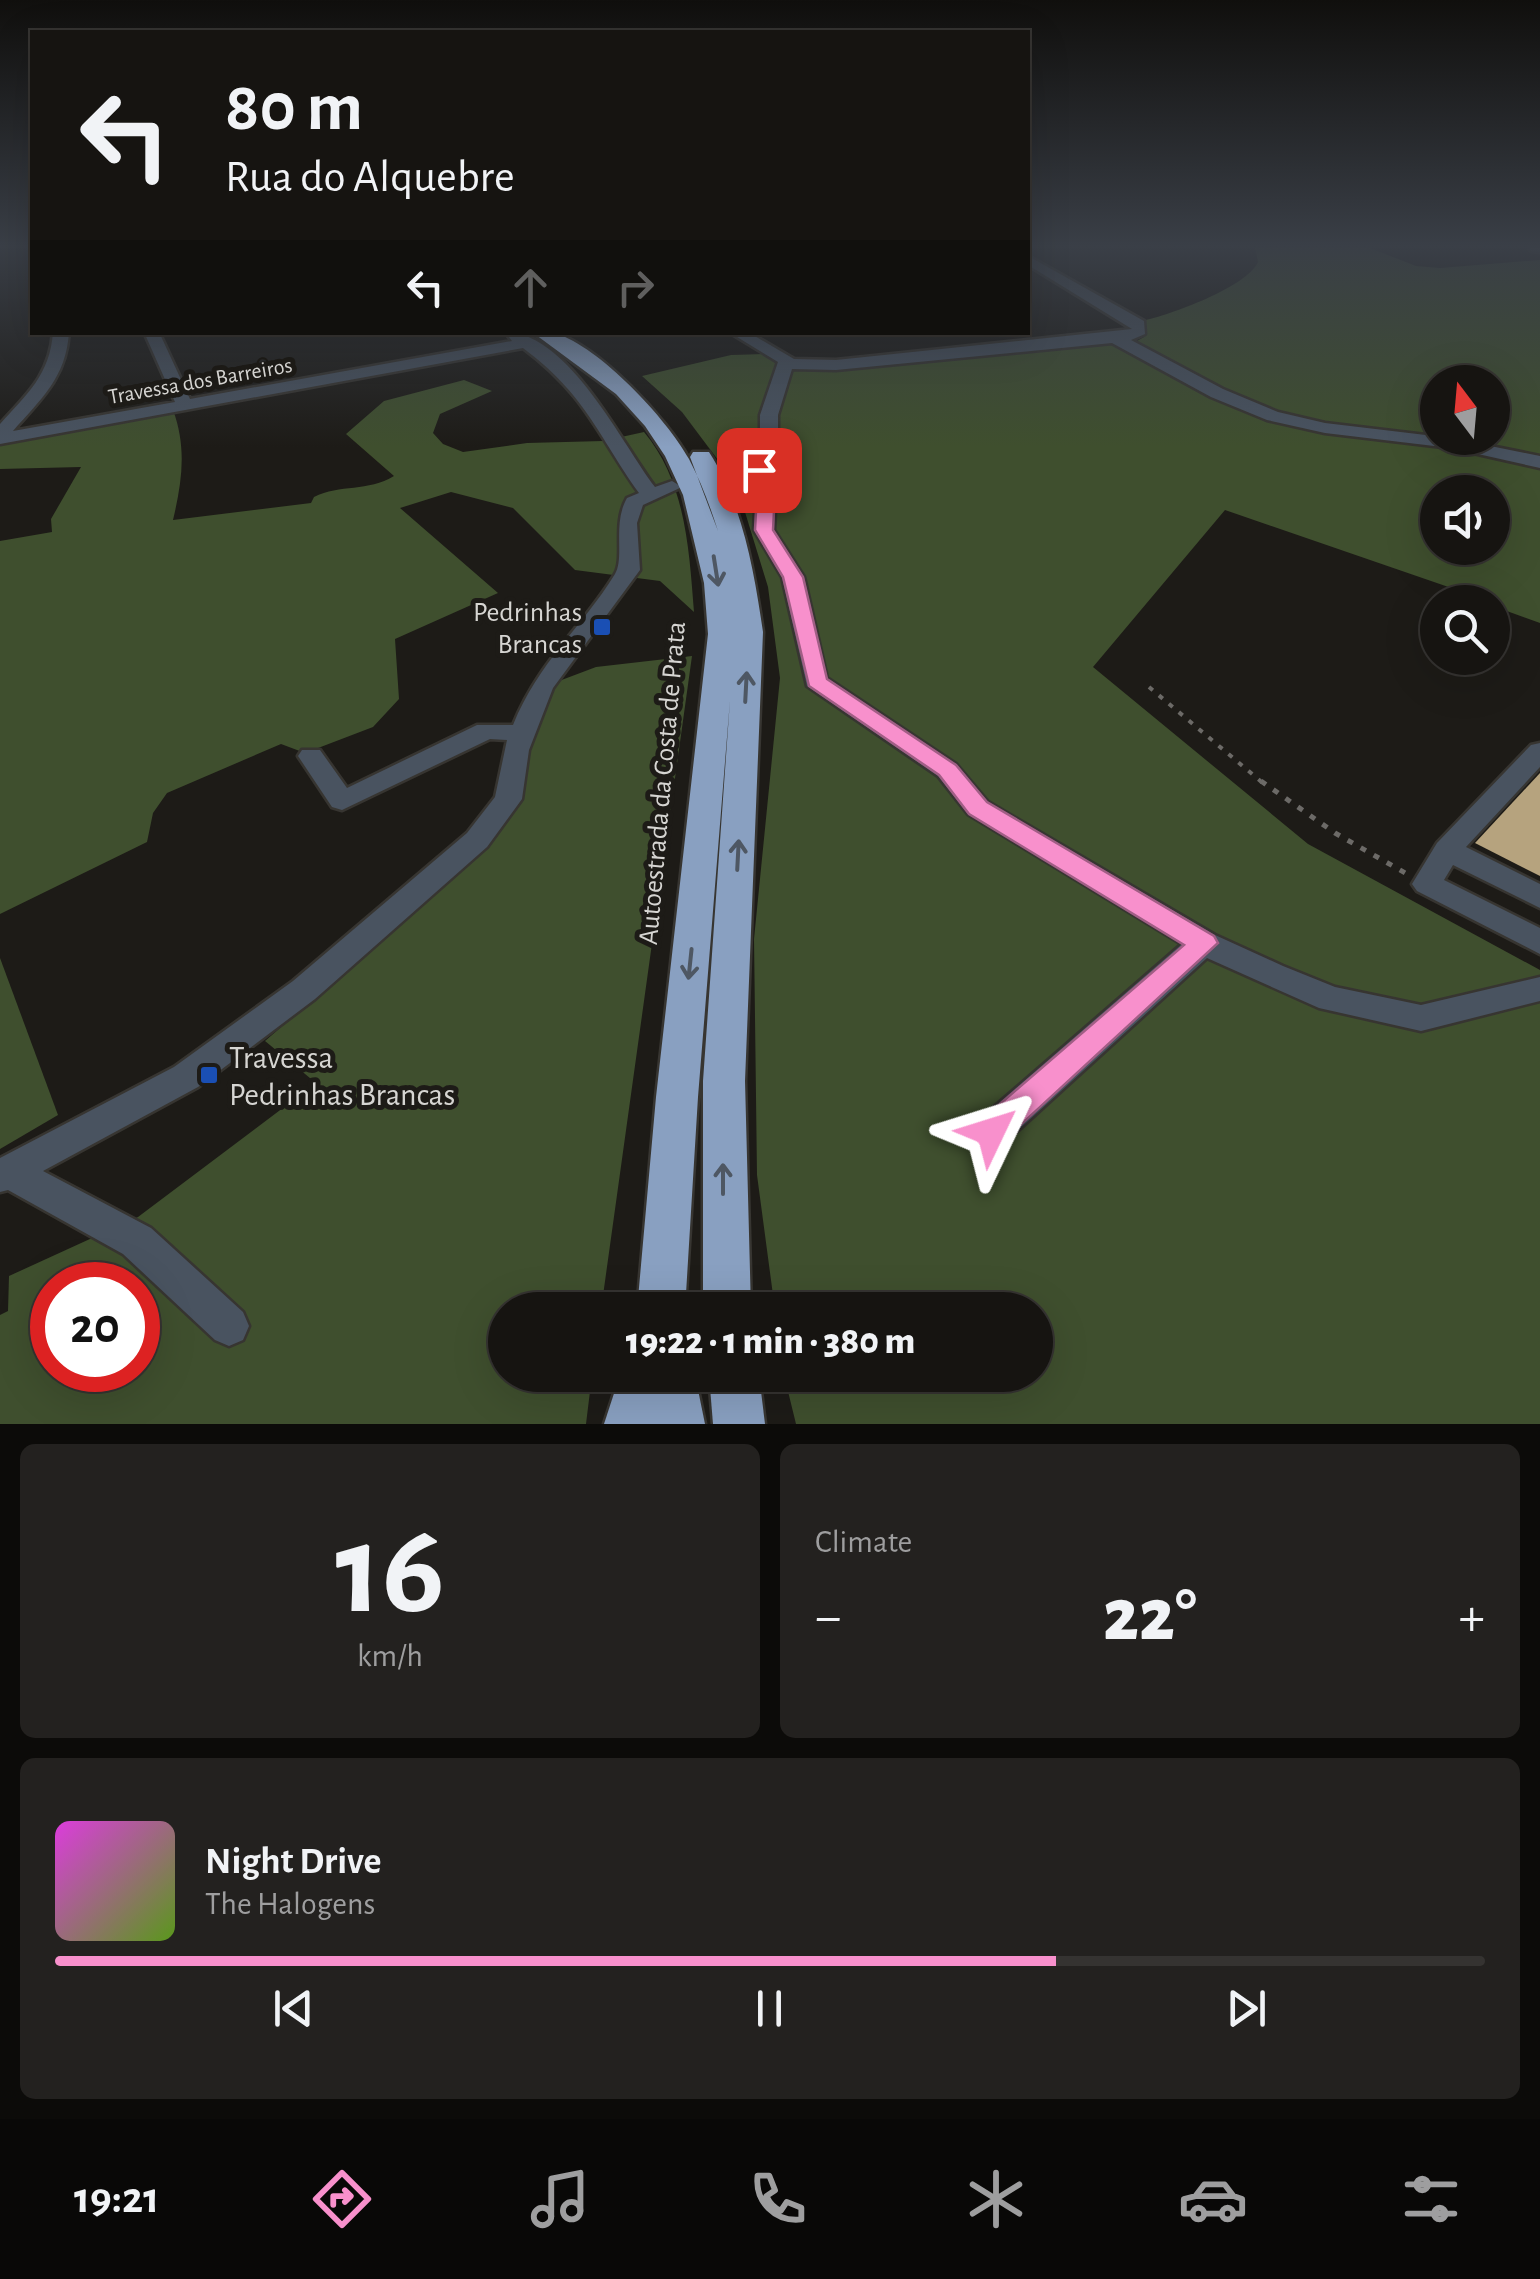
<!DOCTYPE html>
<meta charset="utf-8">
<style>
:root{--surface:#161411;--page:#23211f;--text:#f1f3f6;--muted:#9e9e9f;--line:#353331;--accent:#f890cc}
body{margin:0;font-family:"Alegreya Sans",sans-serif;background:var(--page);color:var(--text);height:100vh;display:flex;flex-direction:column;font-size:38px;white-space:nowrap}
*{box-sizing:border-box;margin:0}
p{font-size:32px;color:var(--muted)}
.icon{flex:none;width:55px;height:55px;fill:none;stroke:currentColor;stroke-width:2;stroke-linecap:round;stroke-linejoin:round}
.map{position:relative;height:1424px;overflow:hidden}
.details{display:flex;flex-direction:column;gap:20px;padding:20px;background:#0c0b09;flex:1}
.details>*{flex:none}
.banner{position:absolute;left:30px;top:30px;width:1000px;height:305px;border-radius:0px;box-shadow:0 10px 40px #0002,0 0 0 2px var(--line);background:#161411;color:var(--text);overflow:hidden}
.needle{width:65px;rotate:344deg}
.tools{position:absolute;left:1420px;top:365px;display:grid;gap:20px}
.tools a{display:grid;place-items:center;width:90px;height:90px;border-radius:50%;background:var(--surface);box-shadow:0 10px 40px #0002,0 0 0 2px var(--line);font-size:50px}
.speed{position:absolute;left:30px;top:1262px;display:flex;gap:20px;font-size:50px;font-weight:700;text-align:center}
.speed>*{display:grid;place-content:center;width:130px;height:130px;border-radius:50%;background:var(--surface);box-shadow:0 10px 40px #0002,0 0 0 2px var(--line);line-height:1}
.speed .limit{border:15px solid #d22;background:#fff;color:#111}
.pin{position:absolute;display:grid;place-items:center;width:85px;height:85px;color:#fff;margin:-42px;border-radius:20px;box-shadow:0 5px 15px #0006}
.me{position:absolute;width:110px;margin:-55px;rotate:49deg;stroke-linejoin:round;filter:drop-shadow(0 0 8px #0008)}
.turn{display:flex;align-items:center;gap:35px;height:210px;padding:0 30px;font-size:45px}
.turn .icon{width:130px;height:130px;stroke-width:2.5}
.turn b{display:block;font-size:70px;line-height:85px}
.lanes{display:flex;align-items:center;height:95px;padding:0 30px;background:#0003;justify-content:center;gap:50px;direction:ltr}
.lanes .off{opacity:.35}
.big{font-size:75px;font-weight:800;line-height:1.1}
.details .tile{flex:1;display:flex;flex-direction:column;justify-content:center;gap:15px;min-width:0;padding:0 35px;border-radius:15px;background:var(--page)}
.details .dial{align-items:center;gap:0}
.dial b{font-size:130px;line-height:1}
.song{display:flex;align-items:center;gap:30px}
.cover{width:120px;height:120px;border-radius:15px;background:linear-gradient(135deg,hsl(300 70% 55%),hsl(90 70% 35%))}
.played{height:10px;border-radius:5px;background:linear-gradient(90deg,var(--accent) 70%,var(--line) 70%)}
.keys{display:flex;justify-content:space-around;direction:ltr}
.heat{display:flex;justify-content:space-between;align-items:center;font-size:55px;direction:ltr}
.details .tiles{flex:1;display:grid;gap:20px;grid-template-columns:1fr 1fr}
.tile:last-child{grid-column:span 2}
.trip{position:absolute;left:488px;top:1292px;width:565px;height:100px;border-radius:50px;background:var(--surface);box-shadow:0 10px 40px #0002,0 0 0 2px var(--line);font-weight:800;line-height:100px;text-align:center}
.dock{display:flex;height:160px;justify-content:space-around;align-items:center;background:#090807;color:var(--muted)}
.dock .icon{width:70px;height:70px}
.dock .active{color:var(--accent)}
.dock b{font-size:45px;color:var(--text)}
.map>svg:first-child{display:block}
.forest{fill:#3f4f2e;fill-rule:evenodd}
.building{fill:#b6a37e}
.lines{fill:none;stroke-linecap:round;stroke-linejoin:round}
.minor-casing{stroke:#373531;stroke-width:5}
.highway-casing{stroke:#373531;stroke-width:5}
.path-far1{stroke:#6c6a67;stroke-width:4;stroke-dasharray:5 8;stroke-linecap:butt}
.path{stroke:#6c6a67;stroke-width:5;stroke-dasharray:6 9;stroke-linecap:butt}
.minor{fill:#495360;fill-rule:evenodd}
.highway{fill:#89a0c1;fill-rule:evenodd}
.oneway{stroke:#4e5763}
.route{fill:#f890cc;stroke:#a15e85;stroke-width:2.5}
.transit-dot{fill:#1a4fb4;stroke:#1d1b17;stroke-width:4}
.labels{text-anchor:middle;stroke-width:10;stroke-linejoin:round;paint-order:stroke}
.far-street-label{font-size:22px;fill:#d6d5d2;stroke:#1d1b17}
.poi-label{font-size:28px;fill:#d6d5d2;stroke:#1d1b17;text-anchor:end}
.street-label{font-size:28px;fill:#d6d5d2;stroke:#1d1b17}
.near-poi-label{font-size:32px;fill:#d6d5d2;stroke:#1d1b17;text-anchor:start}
</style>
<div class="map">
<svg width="1540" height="1424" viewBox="0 0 1540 1424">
<rect width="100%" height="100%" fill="#1d1b17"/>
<!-- forest -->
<g class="forest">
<path d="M1255,248H1370L1416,266L1440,268L1540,260V623L1493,606L1492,602L1225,510L1093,667L1308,844L1540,970V1424H796L784,1375H1035V1310H775L757,1175L754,939L780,678L768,587L741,499L727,472L682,412L642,376L731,355L766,354L818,368L1135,342L1144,337L1140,328L1142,321C1170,315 1247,287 1258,262ZM1438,382H1492V438H1438ZM1438,492H1492V548H1438Z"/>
<path d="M464,380L492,391L440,414L433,433L443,444L463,452L527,443L603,441L644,432C686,482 689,550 694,612L660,581L575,570L513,508L451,492L400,508L498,593L395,639L399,699L373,727L305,753L281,744L167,793L153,813L147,842L0,914V541L52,532L51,519L81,467L0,469V446L7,440L173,410C187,448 182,482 173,520L311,503L314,497C340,484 368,492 394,476L346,434L384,401Z"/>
<path d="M692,656L601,1310H505V1375H592L586,1424H0V1315L8,1311L9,1276L138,1217L316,1083L265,1041L485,850L498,796L543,687L596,667ZM52,1285H138V1370H52Z"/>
<path d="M0,958L58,1115L0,1149Z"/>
</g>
<!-- building -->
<path class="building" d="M1540,773V876L1475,843Z"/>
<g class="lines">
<!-- minor casing -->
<g class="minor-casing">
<g id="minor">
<path d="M1529,248H1540V252L1531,251Z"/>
<path d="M1028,256L1144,321L1145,334L1131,340L1223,389L1278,412L1325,423L1451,438L1540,456V468L1451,448L1325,433L1267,420L1211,397L1112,343L836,370L792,369L778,415V456L770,468L778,475L784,494L775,511L774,530L804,577L827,678L956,764L988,802L1215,935L1283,966L1335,987L1421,1005L1540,977V1001L1421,1031L1319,1008L1207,958L1004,1143L991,1147L978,1143L973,1132L978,1121L1182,944L968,814L938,776L807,686L782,577L754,530L755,511L764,494L760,478L733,484L724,478L752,466L760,456V415L778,362L729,332H748L794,359L836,360L1132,329L1028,265Z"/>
<path d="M53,332H69C66,378 41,399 13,431L175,402L144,332H159L190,399L512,341L505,332C568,332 622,444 655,487L672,481L682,487L643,505L637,523L640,570L553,688L529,750L522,799L487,847L315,999L198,1087L43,1171L151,1228L243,1312L249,1326L243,1340L229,1346L215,1340L123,1254L8,1190L0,1192V1158L174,1067L293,981L467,833L495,797L507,740L490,739L342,810L332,807L298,756L302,750H320L347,788L477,725H513C539,661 581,629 615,574C625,557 612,524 627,498L639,493C597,434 586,395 523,348L0,444V424C27,394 50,375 53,332Z"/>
<path d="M1540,743V767L1466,847L1540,884V908L1453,865L1444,880L1540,928V954L1417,891L1412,884L1437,843L1531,745Z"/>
</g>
</g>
<!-- highway casing -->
<g class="highway-casing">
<g id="highway">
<path d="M532,332C539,332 549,331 555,333C600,347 667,419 689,459C701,482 710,506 718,531L690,457L693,452H709C743,505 754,571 763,632L745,1081L751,1310H703V1081L730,700L698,1097L685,1310H637L656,1097L708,634L704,583L683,495L665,456L645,426L616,394Z"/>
<path d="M620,1375H695L705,1424H604Z"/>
<path d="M709,1375H759L765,1424H713Z"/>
</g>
</g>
<!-- path-far1 -->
<path class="path-far1" d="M1149,687L1264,784"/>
<!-- path -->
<path class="path" d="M1261,781L1335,833L1407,874"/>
<!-- minor -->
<use href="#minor" class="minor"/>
<!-- highway -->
<use href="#highway" class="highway"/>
</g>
<!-- one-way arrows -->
<defs><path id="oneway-shaft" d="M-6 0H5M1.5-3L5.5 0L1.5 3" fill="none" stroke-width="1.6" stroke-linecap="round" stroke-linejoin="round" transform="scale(2.5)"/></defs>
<g class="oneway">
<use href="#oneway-shaft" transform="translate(716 571) rotate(81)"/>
<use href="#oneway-shaft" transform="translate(746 687) rotate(-87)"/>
<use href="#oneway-shaft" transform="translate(738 855) rotate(-87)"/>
<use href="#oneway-shaft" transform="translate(690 964) rotate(96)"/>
<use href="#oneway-shaft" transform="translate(723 1179) rotate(-90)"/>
</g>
<!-- sky -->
<linearGradient id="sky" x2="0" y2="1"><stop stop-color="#100f0d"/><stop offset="0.55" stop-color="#3a3f47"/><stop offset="1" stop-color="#3a3f47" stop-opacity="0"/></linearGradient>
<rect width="1540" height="447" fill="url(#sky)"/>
<!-- route -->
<path class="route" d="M759,464L777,474L783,494L774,511L773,530L803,577L827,679L956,765L987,802L1214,936L1218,943L1002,1142L991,1146L979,1142L974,1132L979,1122L1184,945L969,814L939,775L809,686L783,577L755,530L756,511L765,494L761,477L750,470Z"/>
<!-- markers -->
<g class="transit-dot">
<rect x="592" y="617" width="20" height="20" rx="5"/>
<rect x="199" y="1065" width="20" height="20" rx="5"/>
</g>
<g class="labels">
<!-- far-street labels -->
<g class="far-street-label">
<text transform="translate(200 380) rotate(-10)" y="8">Travessa dos Barreiros</text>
</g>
<!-- poi labels -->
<g class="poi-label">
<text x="582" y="621">Pedrinhas<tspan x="582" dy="32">Brancas</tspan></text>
</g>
<!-- street labels -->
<g class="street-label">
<text transform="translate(661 783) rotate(-85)" y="10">Autoestrada da Costa de Prata</text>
</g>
<!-- near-poi labels -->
<g class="near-poi-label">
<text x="229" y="1068">Travessa<tspan x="229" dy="37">Pedrinhas Brancas</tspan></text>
</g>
</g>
</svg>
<div class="tools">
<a><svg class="needle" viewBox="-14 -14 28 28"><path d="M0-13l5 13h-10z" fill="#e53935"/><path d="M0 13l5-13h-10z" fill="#9e9e9f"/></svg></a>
<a><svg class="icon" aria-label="sound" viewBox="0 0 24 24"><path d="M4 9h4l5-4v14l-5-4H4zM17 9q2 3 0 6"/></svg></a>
<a><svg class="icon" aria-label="search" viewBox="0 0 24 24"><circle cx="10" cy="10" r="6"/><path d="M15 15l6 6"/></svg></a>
</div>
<div class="speed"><div class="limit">20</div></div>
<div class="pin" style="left:759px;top:470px;background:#d93025"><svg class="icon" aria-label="arrive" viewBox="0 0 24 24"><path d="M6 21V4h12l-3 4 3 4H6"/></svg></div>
<svg class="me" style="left:991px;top:1132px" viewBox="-20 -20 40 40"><path d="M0-17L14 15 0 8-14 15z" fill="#f890cc" stroke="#fff" stroke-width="4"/></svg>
<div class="trip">19:22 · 1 min · 380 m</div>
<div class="banner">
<div class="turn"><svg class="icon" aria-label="left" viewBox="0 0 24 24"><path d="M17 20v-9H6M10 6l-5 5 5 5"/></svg><div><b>80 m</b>Rua do Alquebre</div></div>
<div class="lanes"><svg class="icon" aria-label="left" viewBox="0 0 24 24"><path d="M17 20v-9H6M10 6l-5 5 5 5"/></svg><svg class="icon off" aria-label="ahead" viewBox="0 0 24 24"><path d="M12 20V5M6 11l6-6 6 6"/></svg><svg class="icon off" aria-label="right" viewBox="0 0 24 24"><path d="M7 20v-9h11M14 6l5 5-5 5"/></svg></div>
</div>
</div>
<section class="details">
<div class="tiles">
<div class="tile dial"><b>16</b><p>km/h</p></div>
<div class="tile"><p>Climate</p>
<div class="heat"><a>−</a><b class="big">22°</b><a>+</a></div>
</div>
<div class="tile">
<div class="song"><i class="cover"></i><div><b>Night Drive</b><p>The Halogens</p></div></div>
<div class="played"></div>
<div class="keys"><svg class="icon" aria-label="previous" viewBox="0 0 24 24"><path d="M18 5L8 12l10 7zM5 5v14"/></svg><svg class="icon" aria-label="pause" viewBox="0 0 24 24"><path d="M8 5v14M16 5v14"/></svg><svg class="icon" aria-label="next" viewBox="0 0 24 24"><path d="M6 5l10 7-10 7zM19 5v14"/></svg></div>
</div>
</div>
</section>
<nav class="dock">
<b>19:21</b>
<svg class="icon active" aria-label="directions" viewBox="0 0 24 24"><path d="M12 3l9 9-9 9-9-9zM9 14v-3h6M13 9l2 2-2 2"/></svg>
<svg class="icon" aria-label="music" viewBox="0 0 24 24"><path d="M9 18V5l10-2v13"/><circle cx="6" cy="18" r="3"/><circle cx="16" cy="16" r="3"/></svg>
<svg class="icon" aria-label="phone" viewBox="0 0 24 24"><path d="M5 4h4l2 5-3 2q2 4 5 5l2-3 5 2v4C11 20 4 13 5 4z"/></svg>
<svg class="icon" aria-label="climate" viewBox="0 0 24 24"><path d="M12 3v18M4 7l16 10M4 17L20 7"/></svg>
<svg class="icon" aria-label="car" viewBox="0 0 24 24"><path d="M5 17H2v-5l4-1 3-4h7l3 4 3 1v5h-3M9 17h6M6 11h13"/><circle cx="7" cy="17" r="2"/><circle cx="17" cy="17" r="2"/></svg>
<svg class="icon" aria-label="filters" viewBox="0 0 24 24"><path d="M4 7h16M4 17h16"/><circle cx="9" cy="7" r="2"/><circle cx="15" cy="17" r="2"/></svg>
</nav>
